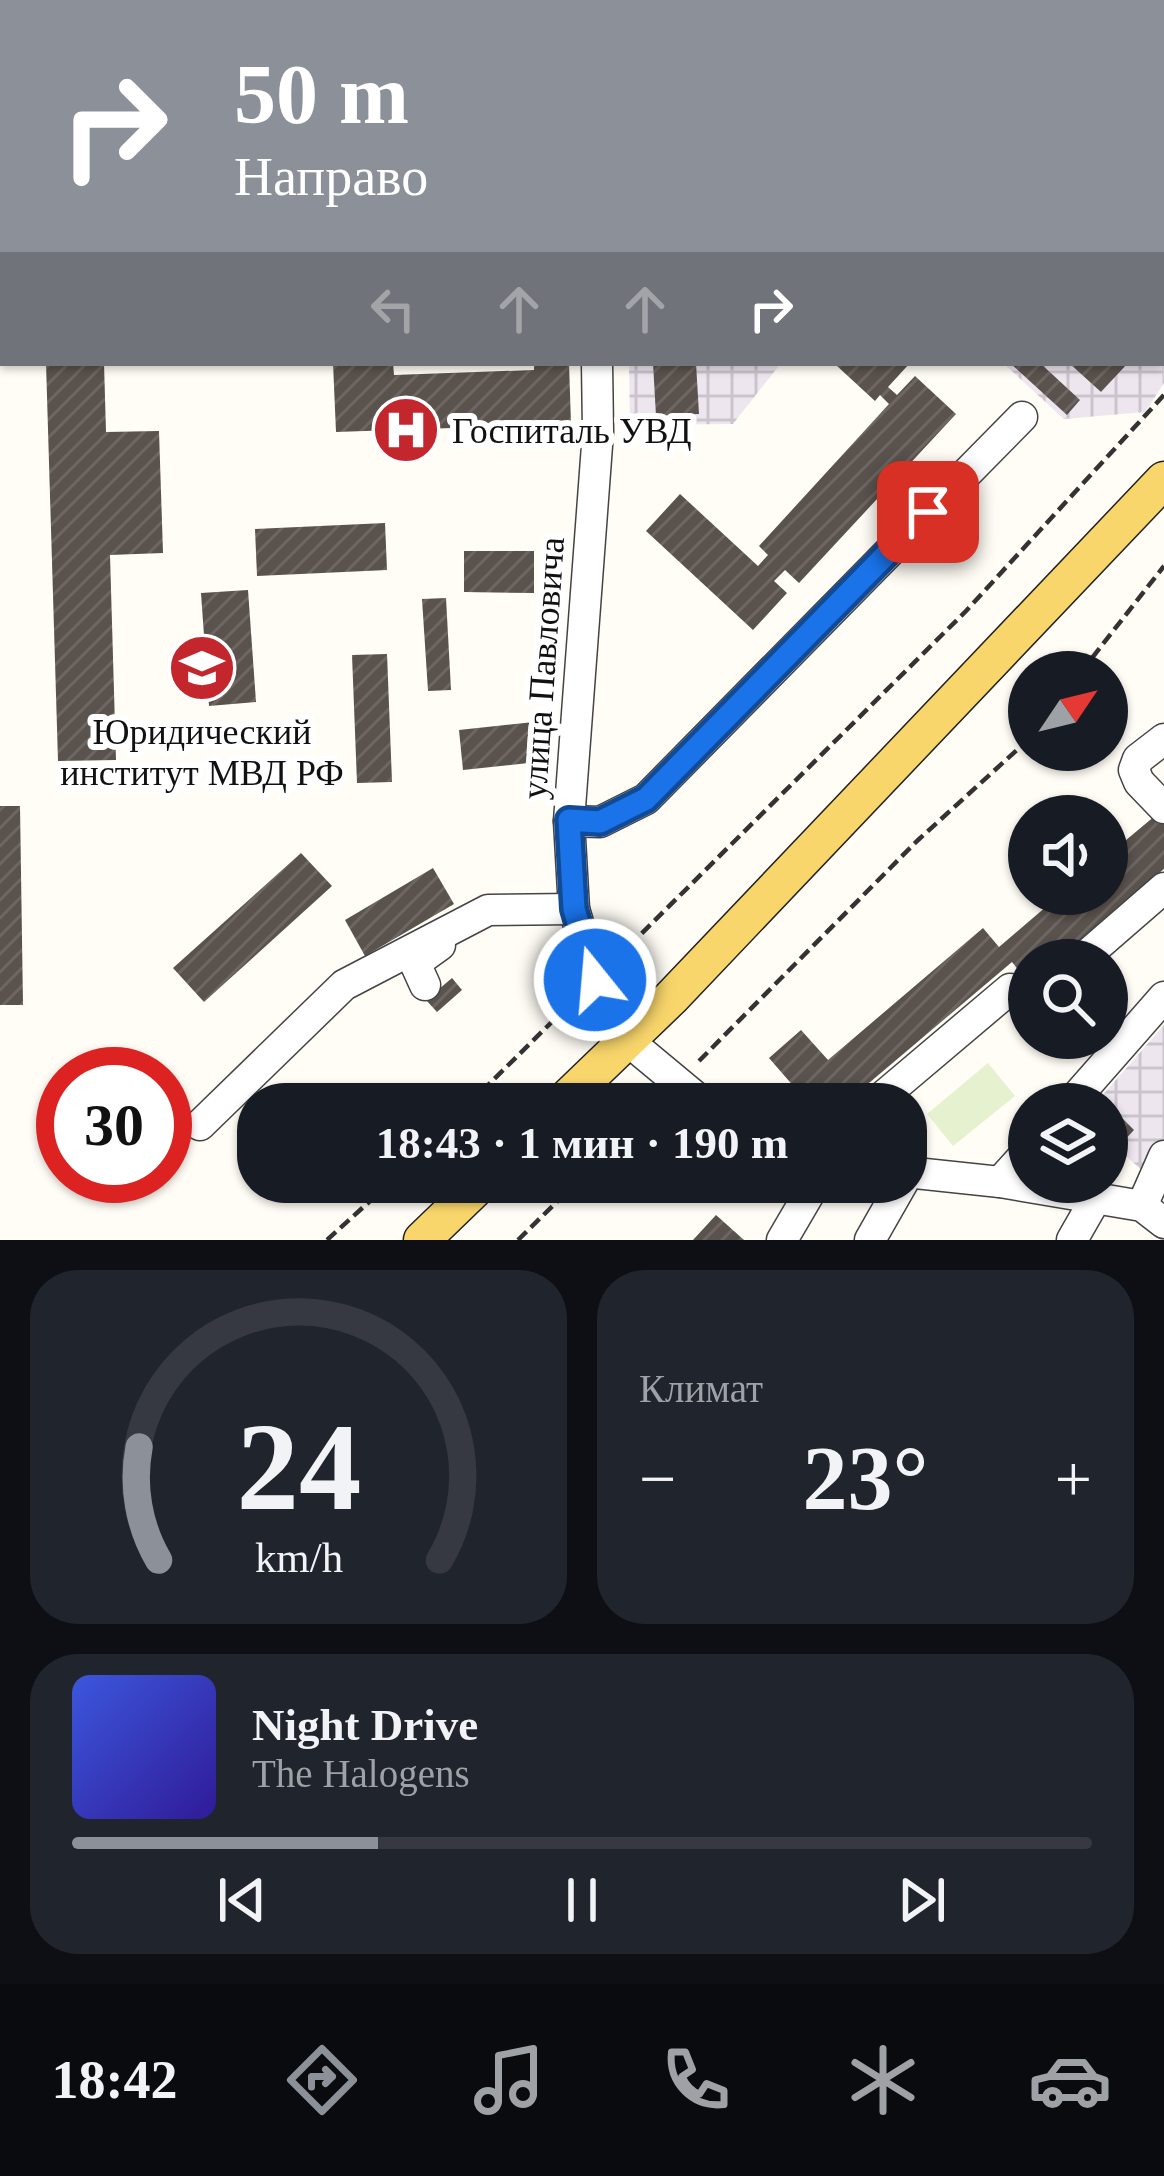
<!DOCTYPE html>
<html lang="ru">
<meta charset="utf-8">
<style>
:root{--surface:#171b24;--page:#20242c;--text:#f1f3f6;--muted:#9ea1a6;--line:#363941;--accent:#8c9099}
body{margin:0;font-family:Georgia,serif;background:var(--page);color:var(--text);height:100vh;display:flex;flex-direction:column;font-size:45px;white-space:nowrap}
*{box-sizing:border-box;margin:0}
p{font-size:39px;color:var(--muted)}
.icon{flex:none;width:66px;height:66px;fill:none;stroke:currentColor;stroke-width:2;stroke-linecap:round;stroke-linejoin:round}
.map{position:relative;height:1240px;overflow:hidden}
.sheet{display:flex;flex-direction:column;gap:30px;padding:30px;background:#0d0f14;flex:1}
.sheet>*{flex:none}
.top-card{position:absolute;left:0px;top:0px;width:1164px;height:366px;box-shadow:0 3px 9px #0004;background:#8c9099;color:#fff;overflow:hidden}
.needle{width:78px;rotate:55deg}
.tools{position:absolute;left:1008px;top:651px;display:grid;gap:24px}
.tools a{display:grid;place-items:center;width:120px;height:120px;border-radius:50%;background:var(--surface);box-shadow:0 3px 9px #0004;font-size:60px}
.speed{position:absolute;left:36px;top:1047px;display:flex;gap:24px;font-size:60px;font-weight:700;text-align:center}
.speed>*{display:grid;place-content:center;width:156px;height:156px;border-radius:50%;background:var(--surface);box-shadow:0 3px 9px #0004;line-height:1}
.speed .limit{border:18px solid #d22;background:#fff;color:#111}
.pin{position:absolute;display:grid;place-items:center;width:102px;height:102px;color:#fff;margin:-51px;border-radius:24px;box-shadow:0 6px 18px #0006}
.me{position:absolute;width:132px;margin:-66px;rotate:343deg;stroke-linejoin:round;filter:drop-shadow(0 0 9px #0008)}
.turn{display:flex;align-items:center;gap:42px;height:252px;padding:0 36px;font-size:54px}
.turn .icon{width:156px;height:156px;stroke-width:2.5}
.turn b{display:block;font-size:84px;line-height:102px}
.lanes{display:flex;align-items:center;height:114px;padding:0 36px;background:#0003;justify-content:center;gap:60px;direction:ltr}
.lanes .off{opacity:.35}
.big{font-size:90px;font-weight:800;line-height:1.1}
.sheet .tile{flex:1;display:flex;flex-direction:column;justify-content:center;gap:18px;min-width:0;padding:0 42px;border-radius:48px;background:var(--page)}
.sheet .dial{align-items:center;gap:0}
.dial svg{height:312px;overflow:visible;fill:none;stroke:var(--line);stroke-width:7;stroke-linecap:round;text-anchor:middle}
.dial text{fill:var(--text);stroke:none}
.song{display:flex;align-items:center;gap:36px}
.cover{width:144px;height:144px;border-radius:18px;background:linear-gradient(135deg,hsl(230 70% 55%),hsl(250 70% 35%))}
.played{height:12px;border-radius:6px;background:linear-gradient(90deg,var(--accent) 30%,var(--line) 30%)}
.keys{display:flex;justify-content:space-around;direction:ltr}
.heat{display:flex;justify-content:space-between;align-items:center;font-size:66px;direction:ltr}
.sheet .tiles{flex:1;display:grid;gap:30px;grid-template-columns:1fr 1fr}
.tile:last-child{grid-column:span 2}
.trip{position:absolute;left:237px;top:1083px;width:690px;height:120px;border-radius:48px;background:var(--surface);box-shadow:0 3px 9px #0004;font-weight:800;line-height:120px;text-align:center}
.tabs{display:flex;height:192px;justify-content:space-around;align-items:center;background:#090b0e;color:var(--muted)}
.tabs .icon{width:84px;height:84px}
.tabs .current{color:var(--accent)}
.tabs b{font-size:54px;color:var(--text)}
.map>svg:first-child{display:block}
.industrial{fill:url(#industrial-grid)}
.pitch{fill:#e6f2cf}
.building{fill:url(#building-hatch)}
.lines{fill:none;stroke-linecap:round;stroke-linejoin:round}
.minor-casing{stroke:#444;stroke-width:33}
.major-casing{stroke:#222;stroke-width:39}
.path{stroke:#333;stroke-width:4.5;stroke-dasharray:12 6;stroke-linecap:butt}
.minor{stroke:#fff;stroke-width:30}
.major{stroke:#f9d66b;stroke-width:36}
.route-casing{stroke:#114b97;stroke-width:30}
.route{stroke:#1a73e8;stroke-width:21}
.labels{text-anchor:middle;stroke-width:12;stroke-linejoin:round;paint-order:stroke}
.poi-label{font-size:36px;fill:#111;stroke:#fff;text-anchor:start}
.street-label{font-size:36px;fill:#111;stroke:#fff}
</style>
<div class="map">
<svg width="1164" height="1240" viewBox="0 0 1164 1240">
<defs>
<pattern id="industrial-grid" width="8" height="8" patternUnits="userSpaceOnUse" patternTransform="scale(3)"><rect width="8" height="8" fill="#eee6ef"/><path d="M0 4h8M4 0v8" fill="none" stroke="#cbc4cc"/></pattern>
<pattern id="building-hatch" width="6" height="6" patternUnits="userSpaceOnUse" patternTransform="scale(3)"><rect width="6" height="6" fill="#5a524d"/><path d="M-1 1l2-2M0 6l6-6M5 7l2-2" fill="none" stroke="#6d6662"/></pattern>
</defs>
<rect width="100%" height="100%" fill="#fffdf5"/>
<!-- industrial -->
<g class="industrial">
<path d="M690,0H1164V165L1161,167V3H688Z"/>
<path d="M1161,250L1164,383L1145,412L1064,419L1003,363H1161Z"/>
<path d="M629,363H781L733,424L630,425Z"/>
<path d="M1164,1025V1190L1107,1139V1104H1095Z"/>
</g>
<!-- pitch -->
<path class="pitch" d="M988,1063L1015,1096L953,1146L927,1114Z"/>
<!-- building -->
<g class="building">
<path d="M46,363H104L106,432L159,431L163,553L110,555L116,760L58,761Z"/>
<path d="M333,363H393L394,375L534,370V363H569L571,424L336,432Z"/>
<path d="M653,363H696L699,414L656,416Z"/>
<path d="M840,363H910L888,387L897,395L915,376L956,414L799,583L785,570L774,581L787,593L753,630L646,531L680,494L758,566L768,555L759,546L889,404L880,395L875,401L837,366Z"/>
<path d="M1010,363H1040L1080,400L1067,415Z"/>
<path d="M1069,363H1128L1101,392Z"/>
<path d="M385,523L387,570L257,576L255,529Z"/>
<path d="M464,551H534V593L464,592Z"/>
<path d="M248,590L256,702L209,706L201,593Z"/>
<path d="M446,598L451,690L428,691L422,599Z"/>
<path d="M387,654L392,782L357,783L352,655Z"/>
<path d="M543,721L547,761L463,770L459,730Z"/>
<path d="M0,806H20L23,1005H0Z"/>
<path d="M1156,815L1164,824V869L1056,960H1029V983L1012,962L856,1094L853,1091L838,1104H809L769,1058L801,1030L828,1060L983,928L999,947L1061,894H1107V856Z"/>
<path d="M301,853L332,886L204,1002L173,968Z"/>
<path d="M433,868L454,904L365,956L345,920Z"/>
<path d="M452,978L462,990L437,1012L426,1000Z"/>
<path d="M1107,1103L1134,1130L1120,1145L1107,1133Z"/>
<path d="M716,1215L744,1240H693Z"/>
</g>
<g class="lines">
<!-- minor casing -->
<g class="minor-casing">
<g id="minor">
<path d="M4,0L5,3"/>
<path d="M981,0H991"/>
<path d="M418,3L420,0"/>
<path d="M651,3L653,0"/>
<path d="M724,3V0"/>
<path d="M852,3L853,0"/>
<path d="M0,279L1,184"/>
<path d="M597,363L598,432L569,821L574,909L595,980L627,1040L704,1104"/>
<path d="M1164,739L1138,759L1134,770L1139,782L1164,808"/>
<path d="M569,821L600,822L646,799L1022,417"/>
<path d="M1081,960L1164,888"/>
<path d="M425,985L415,963L440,945"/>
<path d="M874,1104L1010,989L1029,993"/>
<path d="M1070,1104L1164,997"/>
<path d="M200,1125L344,985L488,910L574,909"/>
<path d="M906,1172L1000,1182L1142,1206L1164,1223"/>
<path d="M1000,1182L1029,1150"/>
<path d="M1142,1206L1164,1156"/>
<path d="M782,1240L816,1182"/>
<path d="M870,1240L903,1182"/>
<path d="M1072,1240L1096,1198"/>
</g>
</g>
<!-- major casing -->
<g class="major-casing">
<g id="major">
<path d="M561,1104L671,998L1164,480"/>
<path d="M422,1240L482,1182"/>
</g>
</g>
<!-- path -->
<g class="path">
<path d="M1081,672L1164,566"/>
<path d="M629,946L966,611L1164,395"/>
<path d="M699,1061L917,841L1029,739"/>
<path d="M469,1104L577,997"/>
<path d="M327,1240L391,1182"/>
<path d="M518,1240L577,1182"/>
</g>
<!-- minor -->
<use href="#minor" class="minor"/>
<!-- major -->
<use href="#major" class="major"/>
</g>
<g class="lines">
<!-- route casing -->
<g class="route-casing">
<path id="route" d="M595,980L574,909L569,820L600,822L646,799L928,512"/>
</g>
<!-- route -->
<use href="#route" class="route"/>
</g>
<!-- icons -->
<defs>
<g id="hospital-disc" transform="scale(3.45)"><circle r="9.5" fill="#c4262e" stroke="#fff"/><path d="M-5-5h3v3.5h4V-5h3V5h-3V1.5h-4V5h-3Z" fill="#fff"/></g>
<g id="university-disc" transform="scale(3.45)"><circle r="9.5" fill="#c4262e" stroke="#fff"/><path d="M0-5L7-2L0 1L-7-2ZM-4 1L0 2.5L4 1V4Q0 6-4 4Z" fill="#fff"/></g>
</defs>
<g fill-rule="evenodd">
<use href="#hospital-disc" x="406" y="430"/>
<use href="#university-disc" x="202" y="668"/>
</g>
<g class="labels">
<!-- poi labels -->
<g class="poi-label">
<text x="452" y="443">Госпиталь УВД</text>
<text x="202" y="744" text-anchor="middle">Юридический<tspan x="202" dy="41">институт МВД РФ</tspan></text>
</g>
<!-- street labels -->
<g class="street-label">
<text transform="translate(542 668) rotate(-86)" y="13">улица Павловича</text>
</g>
</g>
</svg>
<div class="tools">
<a><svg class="needle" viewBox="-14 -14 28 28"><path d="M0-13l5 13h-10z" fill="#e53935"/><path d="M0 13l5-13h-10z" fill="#9ea1a6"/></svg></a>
<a><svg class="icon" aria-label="sound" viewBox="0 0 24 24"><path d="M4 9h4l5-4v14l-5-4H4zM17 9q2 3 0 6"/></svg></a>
<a><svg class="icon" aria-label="search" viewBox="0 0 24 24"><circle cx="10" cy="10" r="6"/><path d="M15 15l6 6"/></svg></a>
<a><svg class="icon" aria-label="layers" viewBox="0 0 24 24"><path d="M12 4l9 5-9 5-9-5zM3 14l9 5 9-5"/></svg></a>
</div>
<div class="speed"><div class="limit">30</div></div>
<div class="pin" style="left:928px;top:512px;background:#d93025"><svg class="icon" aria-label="arrive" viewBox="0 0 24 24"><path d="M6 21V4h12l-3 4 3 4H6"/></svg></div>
<svg class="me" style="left:595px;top:980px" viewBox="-20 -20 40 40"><circle r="17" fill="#1a73e8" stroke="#fff" stroke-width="3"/><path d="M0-11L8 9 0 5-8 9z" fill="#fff"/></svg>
<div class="trip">18:43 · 1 мин · 190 m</div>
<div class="top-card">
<div class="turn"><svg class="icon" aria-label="right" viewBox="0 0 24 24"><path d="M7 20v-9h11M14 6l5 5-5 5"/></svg><div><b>50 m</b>Направо</div></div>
<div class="lanes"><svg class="icon off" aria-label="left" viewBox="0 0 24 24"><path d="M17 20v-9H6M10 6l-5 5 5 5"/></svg><svg class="icon off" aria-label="ahead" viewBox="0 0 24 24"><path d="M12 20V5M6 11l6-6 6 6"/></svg><svg class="icon off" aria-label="ahead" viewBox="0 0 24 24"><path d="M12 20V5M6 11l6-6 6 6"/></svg><svg class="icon" aria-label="right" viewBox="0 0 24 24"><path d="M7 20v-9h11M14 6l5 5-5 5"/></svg></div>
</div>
</div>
<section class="sheet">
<div class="tiles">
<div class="tile dial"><svg viewBox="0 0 100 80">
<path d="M14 69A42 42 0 1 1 86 69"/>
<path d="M14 69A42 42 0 0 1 9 40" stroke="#8c9099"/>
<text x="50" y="56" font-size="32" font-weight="700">24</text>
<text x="50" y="72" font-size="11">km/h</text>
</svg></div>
<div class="tile"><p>Климат</p>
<div class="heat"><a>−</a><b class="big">23°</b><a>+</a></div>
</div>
<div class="tile">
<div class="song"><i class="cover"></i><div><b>Night Drive</b><p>The Halogens</p></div></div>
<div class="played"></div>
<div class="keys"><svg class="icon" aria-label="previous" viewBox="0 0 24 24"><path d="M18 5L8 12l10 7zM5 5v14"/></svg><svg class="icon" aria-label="pause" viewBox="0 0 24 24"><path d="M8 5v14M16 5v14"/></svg><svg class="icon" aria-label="next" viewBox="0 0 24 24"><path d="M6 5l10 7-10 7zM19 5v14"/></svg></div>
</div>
</div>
</section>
<nav class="tabs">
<b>18:42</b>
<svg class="icon current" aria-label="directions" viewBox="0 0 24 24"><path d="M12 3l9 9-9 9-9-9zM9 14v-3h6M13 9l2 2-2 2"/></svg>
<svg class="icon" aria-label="music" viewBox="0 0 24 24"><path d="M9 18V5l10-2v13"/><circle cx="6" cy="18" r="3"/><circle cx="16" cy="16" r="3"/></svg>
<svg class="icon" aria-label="phone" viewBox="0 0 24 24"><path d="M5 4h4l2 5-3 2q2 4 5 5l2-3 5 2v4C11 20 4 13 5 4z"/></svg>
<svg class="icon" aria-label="climate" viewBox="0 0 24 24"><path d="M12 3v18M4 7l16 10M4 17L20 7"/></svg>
<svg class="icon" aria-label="car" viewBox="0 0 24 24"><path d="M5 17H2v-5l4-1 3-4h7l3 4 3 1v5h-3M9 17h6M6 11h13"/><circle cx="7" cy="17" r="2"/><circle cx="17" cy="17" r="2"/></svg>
</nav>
